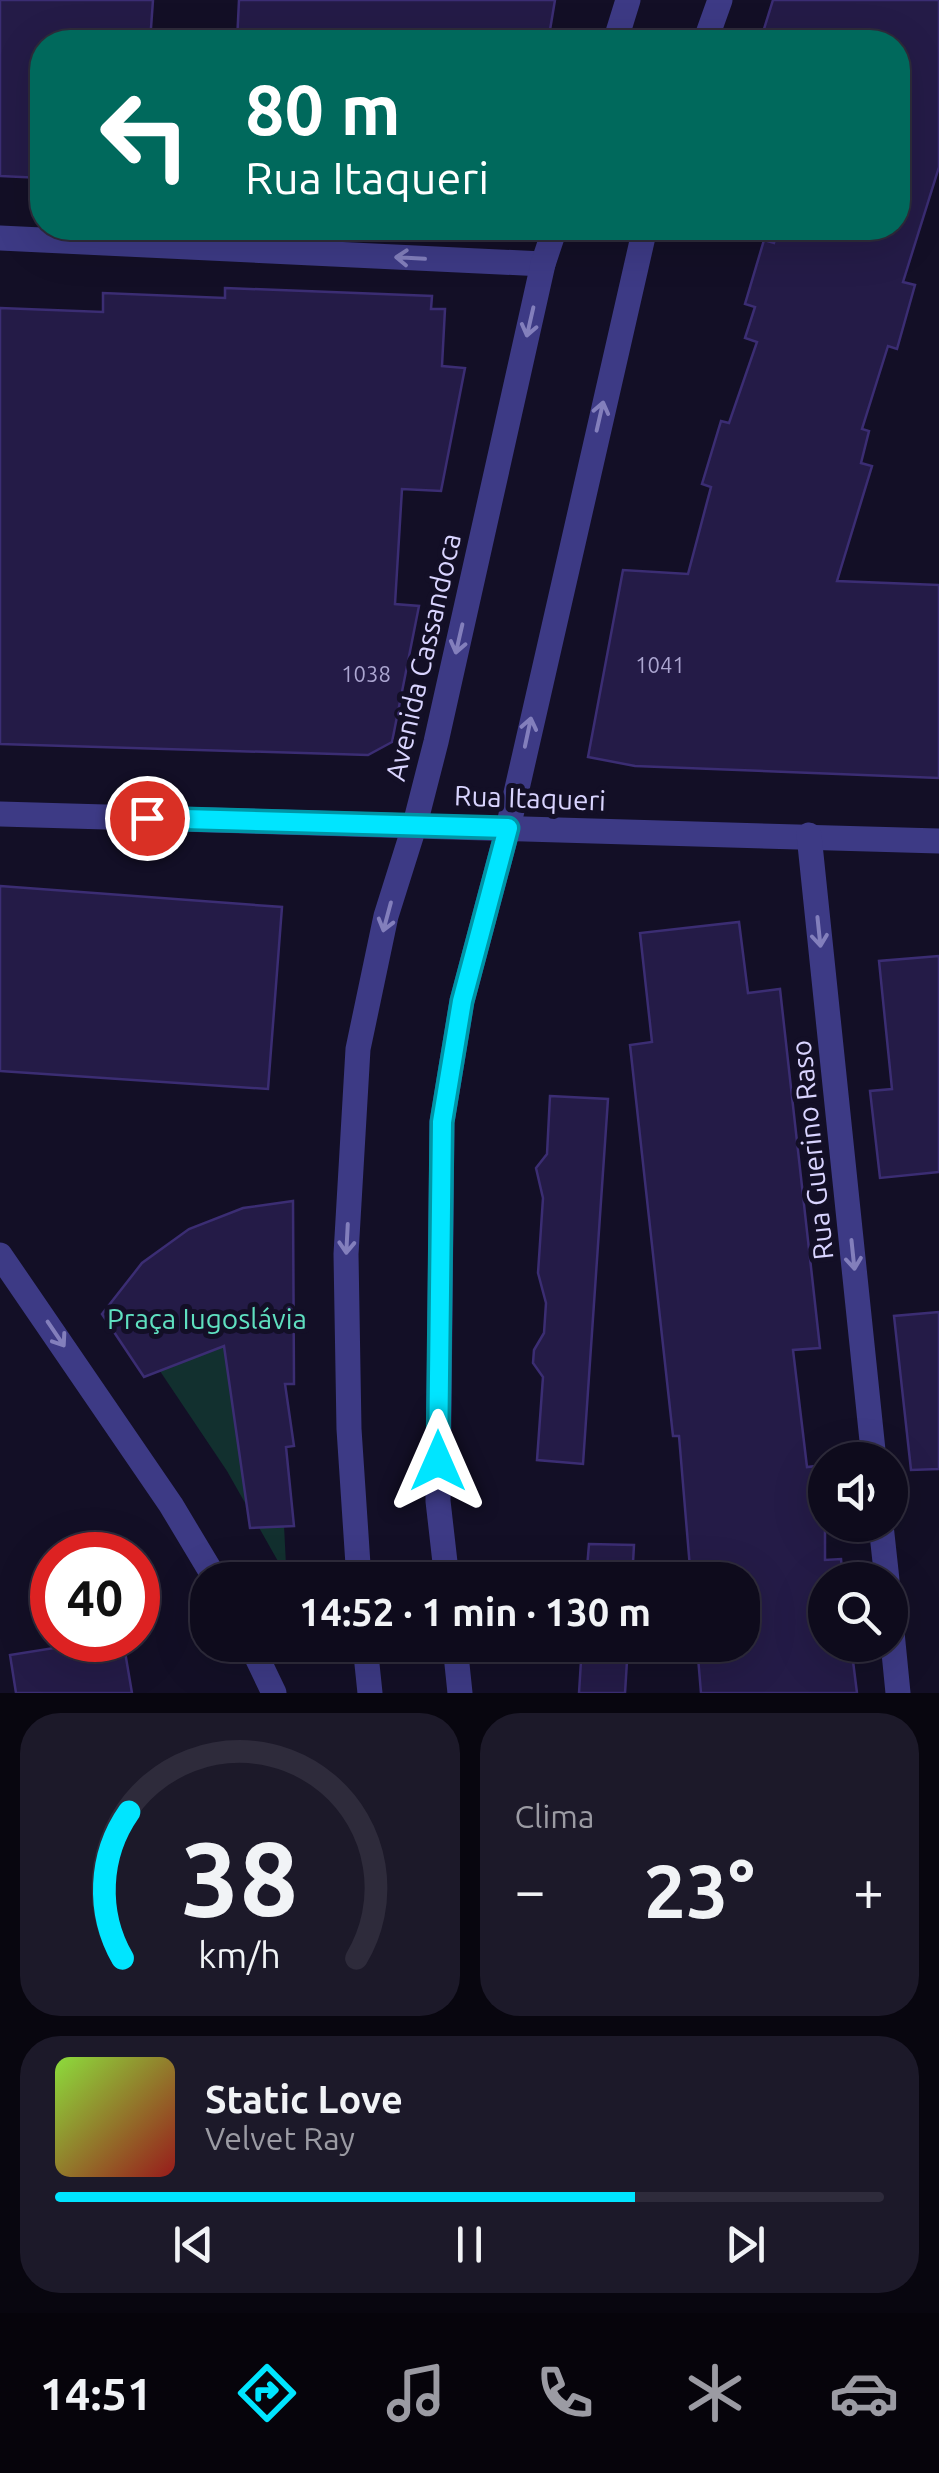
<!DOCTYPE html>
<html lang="pt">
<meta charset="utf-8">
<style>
:root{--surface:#0e0b1c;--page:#1c1929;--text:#f1f3f6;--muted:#9b9ba3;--line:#2e2b3b;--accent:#00e5ff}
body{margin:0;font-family:Ubuntu,sans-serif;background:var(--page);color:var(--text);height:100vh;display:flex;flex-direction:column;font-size:38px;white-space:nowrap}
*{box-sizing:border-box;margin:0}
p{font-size:32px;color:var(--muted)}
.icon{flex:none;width:55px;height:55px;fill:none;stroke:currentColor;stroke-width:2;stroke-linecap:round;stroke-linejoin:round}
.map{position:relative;height:1693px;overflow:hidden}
.sheet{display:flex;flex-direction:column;gap:20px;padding:20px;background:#08060f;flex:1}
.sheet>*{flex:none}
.guide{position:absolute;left:30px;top:30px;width:880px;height:210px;border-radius:40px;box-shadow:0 10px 40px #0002,0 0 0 2px var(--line);background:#00695c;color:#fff;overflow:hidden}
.fabs{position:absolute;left:808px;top:1442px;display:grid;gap:20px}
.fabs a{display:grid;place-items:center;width:100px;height:100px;border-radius:50%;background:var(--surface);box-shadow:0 10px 40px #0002,0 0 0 2px var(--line);font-size:50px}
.speed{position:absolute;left:30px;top:1532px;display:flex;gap:20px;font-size:50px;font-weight:700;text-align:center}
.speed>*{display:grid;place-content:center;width:130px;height:130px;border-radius:50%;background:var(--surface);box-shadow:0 10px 40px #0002,0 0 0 2px var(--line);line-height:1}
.speed .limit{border:15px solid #d22;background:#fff;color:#111}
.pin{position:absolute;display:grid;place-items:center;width:85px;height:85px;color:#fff;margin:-42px;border:5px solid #fff;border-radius:50%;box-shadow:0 2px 10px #0007}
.me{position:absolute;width:110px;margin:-55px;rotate:0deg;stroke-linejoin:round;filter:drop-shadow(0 0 8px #0008)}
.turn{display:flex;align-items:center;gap:35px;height:210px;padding:0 50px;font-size:45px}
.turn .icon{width:130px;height:130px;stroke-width:2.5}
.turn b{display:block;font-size:70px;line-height:85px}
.big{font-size:75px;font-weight:700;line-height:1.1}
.sheet .card{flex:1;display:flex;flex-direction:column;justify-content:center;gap:15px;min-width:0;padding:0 35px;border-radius:40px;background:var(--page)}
.sheet .dial{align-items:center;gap:0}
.dial svg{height:260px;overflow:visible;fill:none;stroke:var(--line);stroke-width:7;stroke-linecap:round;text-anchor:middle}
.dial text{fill:var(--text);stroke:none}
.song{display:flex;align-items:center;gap:30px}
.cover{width:120px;height:120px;border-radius:15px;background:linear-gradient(135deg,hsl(90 70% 55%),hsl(0 70% 35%))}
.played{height:10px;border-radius:5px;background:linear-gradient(90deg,var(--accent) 70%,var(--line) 70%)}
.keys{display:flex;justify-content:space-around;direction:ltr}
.heat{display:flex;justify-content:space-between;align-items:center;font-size:55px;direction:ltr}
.sheet .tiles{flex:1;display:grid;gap:20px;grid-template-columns:1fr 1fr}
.card:last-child{grid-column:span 2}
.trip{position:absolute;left:190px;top:1562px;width:570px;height:100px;border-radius:40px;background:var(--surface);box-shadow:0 10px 40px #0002,0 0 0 2px var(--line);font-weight:700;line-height:100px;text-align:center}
.tab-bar{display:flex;height:160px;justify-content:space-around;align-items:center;background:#06040b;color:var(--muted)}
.tab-bar .icon{width:70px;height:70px}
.tab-bar .selected{color:var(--accent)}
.tab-bar b{font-size:45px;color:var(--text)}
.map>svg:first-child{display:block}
.green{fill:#12302f}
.building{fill:#241b47;stroke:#3b2d73;stroke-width:2.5}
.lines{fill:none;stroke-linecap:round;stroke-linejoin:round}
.minor{stroke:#3d3a85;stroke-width:25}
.oneway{stroke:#837fbc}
.route-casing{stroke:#0095a6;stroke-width:25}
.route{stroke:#00e5ff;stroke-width:18}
.labels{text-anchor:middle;stroke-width:10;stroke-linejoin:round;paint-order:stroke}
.number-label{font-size:22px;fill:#aca6d1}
.street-label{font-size:28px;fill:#d9d4ff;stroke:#130f26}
.park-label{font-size:28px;fill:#5fe0c0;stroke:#130f26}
</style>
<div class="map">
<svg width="939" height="1693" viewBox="0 0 939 1693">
<rect width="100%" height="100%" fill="#130f26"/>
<!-- green -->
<path class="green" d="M187,1248L281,1465L286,1565L279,1563L227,1471L121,1313Z"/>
<!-- building -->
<g class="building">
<path d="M0,0H153L150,42H42V178L0,176Z"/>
<path d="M239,0H555L548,42H237Z"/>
<path d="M773,0H939V167L903,282L915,285L897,349L888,346L862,429L869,431L861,463L872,466L837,581L939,585V778L635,766L588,757L623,570L688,574L711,487L702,484L721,421L729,423L757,342L745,338L755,307L745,304L764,240L774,243L778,228H898V42H760Z"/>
<path d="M225,288L432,296L431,309H445L442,366L465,368L441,491L402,489L395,604L419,606L392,742L368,755L0,744V308L103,312V293L225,298Z"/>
<path d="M0,886L282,907L268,1089L0,1071Z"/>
<path d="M739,922L748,993L780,989L820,1348L793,1350L807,1467L825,1465V1560L841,1559L843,1580H825V1645H851L857,1693H701L697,1645H742V1580H691L679,1436H673L630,1045L652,1042L640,933Z"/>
<path d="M939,956V1172L880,1178L870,1091L892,1089L879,961Z"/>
<path d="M550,1096L608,1099L583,1464L537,1460L543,1377L533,1363L534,1350L544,1333L546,1303L538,1273L543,1198L536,1168L547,1154Z"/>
<path d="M293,1201L294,1384H285L294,1446L286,1447L294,1526L250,1528L224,1346L144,1377L102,1314L142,1263L189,1229L243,1208Z"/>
<path d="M939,1312V1469L911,1470L894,1316Z"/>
<path d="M589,1544L634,1545L632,1580H586Z"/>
<path d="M104,1640H123L132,1693H16L10,1655Z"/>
<path d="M582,1645H628L625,1693H579Z"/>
</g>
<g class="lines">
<!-- minor -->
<g class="minor">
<path d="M615,42L628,0"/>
<path d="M705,42L720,0"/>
<path d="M0,238L543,264"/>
<path d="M0,814L939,841"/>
<path d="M809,835L874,1460"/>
<path d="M0,1255L171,1505L216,1580"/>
<path d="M881,1525L887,1580"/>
<path d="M359,1580L349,1429L346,1254L358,1049L386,916L415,824L436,742L543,264L555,228"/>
<path d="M447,1580L438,1501L442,1122L462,1001L508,828L645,228"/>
<path d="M890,1612L898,1693"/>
<path d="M251,1645L274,1693"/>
<path d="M365,1645L370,1693"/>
<path d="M455,1645L460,1693"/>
</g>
</g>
<!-- one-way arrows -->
<defs><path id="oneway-shaft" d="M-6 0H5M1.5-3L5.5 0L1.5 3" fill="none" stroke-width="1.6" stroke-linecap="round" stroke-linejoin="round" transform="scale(2.5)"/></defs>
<g class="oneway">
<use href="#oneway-shaft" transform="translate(410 258) rotate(-177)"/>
<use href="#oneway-shaft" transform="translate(530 322) rotate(103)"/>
<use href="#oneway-shaft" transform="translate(600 416) rotate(-77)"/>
<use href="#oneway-shaft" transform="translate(459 639) rotate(103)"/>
<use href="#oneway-shaft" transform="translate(528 732) rotate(-78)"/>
<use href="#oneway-shaft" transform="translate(387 917) rotate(105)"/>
<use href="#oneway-shaft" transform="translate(819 932) rotate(84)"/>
<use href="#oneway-shaft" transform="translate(347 1239) rotate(93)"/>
<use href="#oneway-shaft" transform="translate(853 1255) rotate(84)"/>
<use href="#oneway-shaft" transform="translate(56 1334) rotate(56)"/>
</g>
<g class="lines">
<!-- route casing -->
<g class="route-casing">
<path id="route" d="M147,818L508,828L462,1001L442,1122L438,1461"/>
</g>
<!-- route -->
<use href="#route" class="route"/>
</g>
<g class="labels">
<!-- number labels -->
<g class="number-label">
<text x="660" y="673">1041</text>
<text x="366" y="682">1038</text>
</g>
<!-- street labels -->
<g class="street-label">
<text transform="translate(423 657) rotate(-77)" y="10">Avenida Cassandoca</text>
<text transform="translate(530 798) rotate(2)" y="10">Rua Itaqueri</text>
<text transform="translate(812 1150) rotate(-96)" y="10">Rua Guerino Raso</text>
</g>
<!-- park labels -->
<g class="park-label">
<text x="207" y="1329">Praça Iugoslávia</text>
</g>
</g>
</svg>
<div class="fabs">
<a><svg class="icon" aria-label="sound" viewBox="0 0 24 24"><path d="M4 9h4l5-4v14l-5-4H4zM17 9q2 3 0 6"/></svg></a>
<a><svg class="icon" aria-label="search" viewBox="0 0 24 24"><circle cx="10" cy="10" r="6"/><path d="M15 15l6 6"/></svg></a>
</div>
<div class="speed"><div class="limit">40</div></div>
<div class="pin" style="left:147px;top:818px;background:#d93025"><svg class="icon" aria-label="arrive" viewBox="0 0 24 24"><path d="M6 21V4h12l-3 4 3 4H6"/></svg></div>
<svg class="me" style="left:438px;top:1461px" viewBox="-20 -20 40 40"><path d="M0-17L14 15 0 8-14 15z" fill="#00e5ff" stroke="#fff" stroke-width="4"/></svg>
<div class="trip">14:52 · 1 min · 130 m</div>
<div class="guide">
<div class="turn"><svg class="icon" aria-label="left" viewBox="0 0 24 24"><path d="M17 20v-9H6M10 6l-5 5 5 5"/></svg><div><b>80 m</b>Rua Itaqueri</div></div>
</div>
</div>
<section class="sheet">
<div class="tiles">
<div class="card dial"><svg viewBox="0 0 100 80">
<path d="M14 69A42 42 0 1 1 86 69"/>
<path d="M14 69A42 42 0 0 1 16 24" stroke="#00e5ff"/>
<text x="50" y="56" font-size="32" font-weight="700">38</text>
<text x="50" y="72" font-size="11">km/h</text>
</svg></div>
<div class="card"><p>Clima</p>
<div class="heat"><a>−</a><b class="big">23°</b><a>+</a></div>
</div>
<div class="card">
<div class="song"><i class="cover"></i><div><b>Static Love</b><p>Velvet Ray</p></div></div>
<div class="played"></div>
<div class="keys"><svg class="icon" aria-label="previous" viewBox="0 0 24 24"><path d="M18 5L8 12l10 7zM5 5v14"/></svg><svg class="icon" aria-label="pause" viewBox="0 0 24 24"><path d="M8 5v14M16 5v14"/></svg><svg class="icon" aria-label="next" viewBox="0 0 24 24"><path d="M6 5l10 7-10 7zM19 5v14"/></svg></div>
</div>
</div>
</section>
<nav class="tab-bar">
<b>14:51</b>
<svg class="icon selected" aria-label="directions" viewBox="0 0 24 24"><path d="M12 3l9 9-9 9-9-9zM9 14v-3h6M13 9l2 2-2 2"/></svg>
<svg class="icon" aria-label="music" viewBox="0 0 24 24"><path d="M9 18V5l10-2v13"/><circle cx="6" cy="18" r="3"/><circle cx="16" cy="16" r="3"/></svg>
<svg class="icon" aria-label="phone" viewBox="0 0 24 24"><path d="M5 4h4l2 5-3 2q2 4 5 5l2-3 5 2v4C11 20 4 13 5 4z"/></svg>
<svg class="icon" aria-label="climate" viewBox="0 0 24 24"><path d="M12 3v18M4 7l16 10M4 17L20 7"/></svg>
<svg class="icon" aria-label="car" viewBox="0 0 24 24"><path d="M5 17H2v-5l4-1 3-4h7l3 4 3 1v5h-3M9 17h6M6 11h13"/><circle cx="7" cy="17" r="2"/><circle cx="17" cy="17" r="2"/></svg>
</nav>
